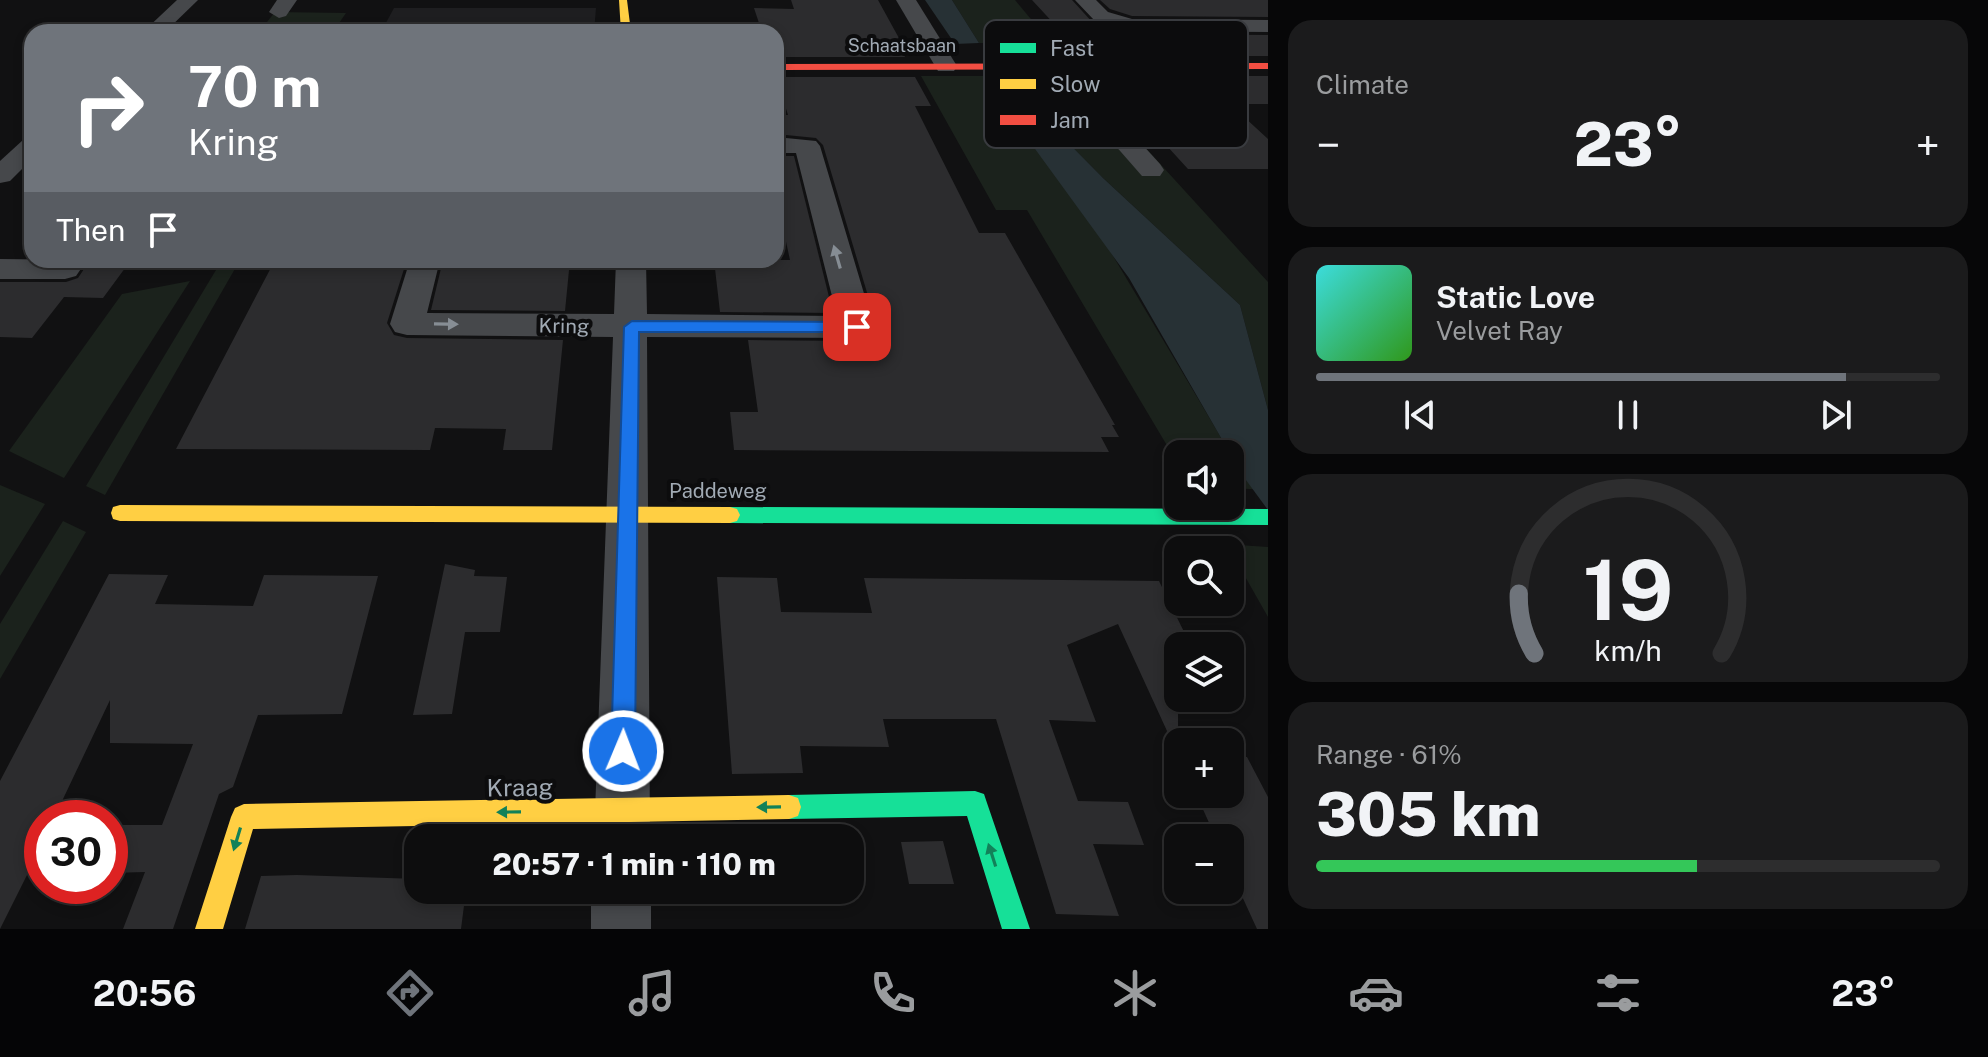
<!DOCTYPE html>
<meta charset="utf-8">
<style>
:root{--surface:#0d0d0e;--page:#1b1b1c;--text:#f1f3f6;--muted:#9a9c9e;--line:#2d2d2e;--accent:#6f747b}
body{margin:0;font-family:"Public Sans",sans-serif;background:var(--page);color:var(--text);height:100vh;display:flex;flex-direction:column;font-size:30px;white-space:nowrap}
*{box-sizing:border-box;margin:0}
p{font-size:26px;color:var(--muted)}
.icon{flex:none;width:44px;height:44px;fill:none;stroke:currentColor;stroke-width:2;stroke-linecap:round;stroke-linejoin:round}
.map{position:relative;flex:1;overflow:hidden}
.sheet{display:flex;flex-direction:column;gap:20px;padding:20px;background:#070708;width:720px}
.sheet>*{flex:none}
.guide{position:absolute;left:24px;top:24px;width:760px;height:244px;border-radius:24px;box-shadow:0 4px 12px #0003,0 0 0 2px var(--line);background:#6f747b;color:#fff;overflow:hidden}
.controls{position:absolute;left:1164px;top:440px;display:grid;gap:16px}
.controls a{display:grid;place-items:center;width:80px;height:80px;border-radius:16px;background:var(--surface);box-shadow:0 4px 12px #0003,0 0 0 2px var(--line);font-size:40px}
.speed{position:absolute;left:24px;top:800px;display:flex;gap:16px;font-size:40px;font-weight:700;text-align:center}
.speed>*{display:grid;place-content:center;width:104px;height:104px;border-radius:50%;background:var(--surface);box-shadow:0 4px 12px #0003,0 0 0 2px var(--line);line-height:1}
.speed .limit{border:12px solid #d22;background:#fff;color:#111}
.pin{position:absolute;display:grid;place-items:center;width:68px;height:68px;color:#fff;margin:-34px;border-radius:16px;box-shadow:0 4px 12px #0006}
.me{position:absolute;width:88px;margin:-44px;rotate:1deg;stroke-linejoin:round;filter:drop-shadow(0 0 6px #0008)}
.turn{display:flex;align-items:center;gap:28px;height:168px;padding:0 32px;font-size:36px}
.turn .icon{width:104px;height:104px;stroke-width:2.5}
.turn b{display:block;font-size:56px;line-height:68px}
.then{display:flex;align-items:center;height:76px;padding:0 32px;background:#0003;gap:16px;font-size:30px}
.big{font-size:60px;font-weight:800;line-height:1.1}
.sheet .tile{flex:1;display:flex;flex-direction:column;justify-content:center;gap:12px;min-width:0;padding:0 28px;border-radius:24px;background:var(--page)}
.sheet .dial{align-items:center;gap:0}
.dial svg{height:208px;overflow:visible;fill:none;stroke:var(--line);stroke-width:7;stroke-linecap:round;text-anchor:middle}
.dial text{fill:var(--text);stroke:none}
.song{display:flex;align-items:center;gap:24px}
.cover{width:96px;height:96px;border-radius:12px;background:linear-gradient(135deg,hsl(180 70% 55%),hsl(110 70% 35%))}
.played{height:8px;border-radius:4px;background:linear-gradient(90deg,var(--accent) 85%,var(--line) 85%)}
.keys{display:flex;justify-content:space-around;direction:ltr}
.heat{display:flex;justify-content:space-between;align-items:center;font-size:44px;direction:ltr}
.charge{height:12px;border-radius:6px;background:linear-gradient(90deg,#34c759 61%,var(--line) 0)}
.trip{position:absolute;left:404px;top:824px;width:460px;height:80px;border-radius:24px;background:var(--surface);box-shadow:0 4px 12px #0003,0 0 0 2px var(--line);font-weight:800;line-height:80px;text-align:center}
.dock{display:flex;height:128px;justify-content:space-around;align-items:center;background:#050506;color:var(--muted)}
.dock .icon{width:56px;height:56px}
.dock .active{color:var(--accent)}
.dock b{font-size:36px;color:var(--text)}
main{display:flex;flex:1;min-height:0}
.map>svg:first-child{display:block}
.built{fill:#1e1e20}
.green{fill:#1b221c}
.water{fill:#273135}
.building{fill:#2c2c2e}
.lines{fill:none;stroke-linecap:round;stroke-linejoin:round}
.street{fill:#46484b;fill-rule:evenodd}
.fast{fill:#16e098;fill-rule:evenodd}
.slow{fill:#ffcf43;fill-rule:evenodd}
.jam{fill:#f24e42;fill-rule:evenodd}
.oneway{fill:#868d94}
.oneway2{fill:#128159}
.route{fill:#1a73e8;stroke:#114b97;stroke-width:2}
.labels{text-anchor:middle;stroke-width:8;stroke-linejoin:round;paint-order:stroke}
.far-street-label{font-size:18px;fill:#a1aab4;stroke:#0c0c0d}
.street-label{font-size:20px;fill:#a1aab4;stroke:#0c0c0d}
.near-street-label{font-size:24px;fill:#a1aab4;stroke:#0c0c0d}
.key{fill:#0c0c0d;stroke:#393b3f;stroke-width:2}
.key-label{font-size:22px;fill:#a1aab4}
</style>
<main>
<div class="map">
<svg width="1268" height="929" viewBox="0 0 1268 929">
<rect width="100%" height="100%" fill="#111112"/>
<!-- built -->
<path class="built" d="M394,8H596L594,32H381Z"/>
<!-- green -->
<g class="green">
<path d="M952,0H1015L1051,43H979Z"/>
<path d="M275,12L346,13L333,32H259Z"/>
<path d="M921,76H1080L1268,282V410L1240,305L1103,178L1019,94C1091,222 1169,348 1243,475L1268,490L1230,488V454H1178V464L1027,210H996Z"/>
<path d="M222,260H240L105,495L86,486Z"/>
<path d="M190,281L64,478L9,451L122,294Z"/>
<path d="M0,485L45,504L0,576Z"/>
<path d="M63,521L86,532L0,679V624Z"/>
<path d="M1224,544L1268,547V617L1230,550Z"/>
</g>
<!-- water -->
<g class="water">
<path d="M925,0H952L979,43L955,44Z"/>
<path d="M1019,93L1103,178L1240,305L1268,410V510L1243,476L1129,278L995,94Z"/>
</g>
<!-- building -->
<g class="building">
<path d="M791,0H878L900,40H896L905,57H776V32H762L754,8L794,9Z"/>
<path d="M1032,0H1072L1093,23L1130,34L1268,35V56H1084Z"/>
<path d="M1100,0H1268V17L1132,16L1110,9Z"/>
<path d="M1103,76H1268V104H1230L1268,139V169H1188Z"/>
<path d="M776,77H915L931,106H915L979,233H1005L1115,425H1112L1119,437H1101L1109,452L734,450L730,412H758L748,340L858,341L872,337L877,326L823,145L816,138L776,134V115H788Z"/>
<path d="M776,156H794L833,313L720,312L714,260H790L776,196Z"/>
<path d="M90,260H131L103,298L64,297L32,338L0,337V282H66L78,278Z"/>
<path d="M275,260H313L309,270L404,269L387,323L394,335L407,338L563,340L552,450H503L506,429L435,428L430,450L176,449Z"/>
<path d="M443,260H570L565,311L431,310Z"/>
<path d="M445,564L475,570L474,576L507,577L500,632H465L452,714L413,715Z"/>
<path d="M109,574L168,575L155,604L253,606L264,575L378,576L342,714L258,715L233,787L219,794L173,929H123L145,872L110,873V825H162L193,744L110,743V700L54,818H42V845L0,929V781Z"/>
<path d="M717,577L777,578L781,612L872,613L864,578L1159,581L1191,646H1178V755L1118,624L1067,645L1096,722L1049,720L1078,801L1128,802L1144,845L1093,844L1119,916L1056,914L996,719H883L889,747L800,746L803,773L732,774Z"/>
<path d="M1230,757H1247L1268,797V929H1257L1230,870V838H1216L1196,794H1230Z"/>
<path d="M943,841L954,884H909L901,842Z"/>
<path d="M297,875L418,879V890H466L461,929H245L261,876Z"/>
</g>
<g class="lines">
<!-- street -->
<g class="street">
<path d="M177,0H198L165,32H143Z"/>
<path d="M277,0H297L286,16L279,18L269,12Z"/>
<path d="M896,0H916L957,66L954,71H938Z"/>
<path d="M1075,0H1096L1108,12L1132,19L1268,20V32L1131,31L1094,20Z"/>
<path d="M1058,59L1066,61L1160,164L1164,170L1160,176H1142L1050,71L1047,66Z"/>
<path d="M32,137V159L10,181L0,183V161L23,140Z"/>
<path d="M776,137L816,141L820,146L874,327L869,335L857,338L647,337L650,838H594L613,337L407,335L395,332L390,324L410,260H440L427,313L614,314L616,260H646L647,314L837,316L796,153H776Z"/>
<path d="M0,259L87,260L76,276L65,279H0Z"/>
<rect x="591" y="890" width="60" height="39"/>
</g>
<!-- fast -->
<g class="fast">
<path d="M730,507L1268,509V525L730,523L723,521L720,515L723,509Z"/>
<path d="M975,791L984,794L987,803L1030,929H1002L967,816L789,819L780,816L777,807L780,798L789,795Z"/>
</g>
<!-- slow -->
<g class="slow">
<path d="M619,0H627L631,32H621Z"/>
<path d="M120,505L730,507L737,509L740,515L737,521L730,523L120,521L113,519L111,513L113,507Z"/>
<path d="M789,795L798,798L801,807L798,816L789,819L253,829L223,929H195L231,817L235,808L244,804Z"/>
</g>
<!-- jam -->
<path class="jam" d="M1268,63V69L776,70V64Z"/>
</g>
<!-- one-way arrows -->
<defs><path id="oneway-solid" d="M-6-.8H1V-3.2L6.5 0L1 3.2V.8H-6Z" transform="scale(2)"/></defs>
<g class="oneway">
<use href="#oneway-solid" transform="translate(837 257) rotate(-106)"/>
<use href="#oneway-solid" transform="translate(446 324) rotate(1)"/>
</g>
<g class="oneway2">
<use href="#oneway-solid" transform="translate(769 807) rotate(179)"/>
<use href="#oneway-solid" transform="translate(509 812) rotate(179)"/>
<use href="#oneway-solid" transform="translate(237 839) rotate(107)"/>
<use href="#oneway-solid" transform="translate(992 855) rotate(-108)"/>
</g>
<!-- route -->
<path class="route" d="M632,321L857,322L865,327L857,332H639L635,751L632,759L623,763L615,759L611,751L624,327Z"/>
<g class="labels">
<!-- far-street labels -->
<g class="far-street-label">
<text x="902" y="52">Schaatsbaan</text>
</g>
<!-- street labels -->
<g class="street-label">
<text transform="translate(564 326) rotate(1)" y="7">Kring</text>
<text x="718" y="498">Paddeweg</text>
</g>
<!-- near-street labels -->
<g class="near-street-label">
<text transform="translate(520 788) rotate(-1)" y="8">Kraag</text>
</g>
</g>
<!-- legend -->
<rect x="984" y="20" width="264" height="128" rx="12" class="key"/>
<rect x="1000" y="43" width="36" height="10" fill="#16e098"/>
<rect x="1000" y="79" width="36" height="10" fill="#ffcf43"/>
<rect x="1000" y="115" width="36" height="10" fill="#f24e42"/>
<g class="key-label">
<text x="1050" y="56">Fast</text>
<text x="1050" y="92">Slow</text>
<text x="1050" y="128">Jam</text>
</g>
</svg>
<div class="controls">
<a><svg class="icon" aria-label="sound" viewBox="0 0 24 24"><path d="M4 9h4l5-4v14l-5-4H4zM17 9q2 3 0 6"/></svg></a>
<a><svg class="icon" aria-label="search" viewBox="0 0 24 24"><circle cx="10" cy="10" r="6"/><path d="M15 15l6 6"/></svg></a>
<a><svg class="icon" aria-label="layers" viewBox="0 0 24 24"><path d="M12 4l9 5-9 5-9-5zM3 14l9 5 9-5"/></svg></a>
<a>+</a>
<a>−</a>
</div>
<div class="speed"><div class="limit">30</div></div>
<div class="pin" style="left:857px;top:327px;background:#d93025"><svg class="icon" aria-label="arrive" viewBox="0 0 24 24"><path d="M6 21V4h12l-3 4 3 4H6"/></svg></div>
<svg class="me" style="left:623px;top:751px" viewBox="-20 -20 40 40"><circle r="17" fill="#1a73e8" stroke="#fff" stroke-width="3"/><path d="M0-11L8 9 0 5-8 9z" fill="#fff"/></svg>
<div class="trip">20:57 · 1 min · 110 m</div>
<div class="guide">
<div class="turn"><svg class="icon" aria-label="right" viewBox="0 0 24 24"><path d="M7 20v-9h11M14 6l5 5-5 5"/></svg><div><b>70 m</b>Kring</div></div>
<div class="then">Then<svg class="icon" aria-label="arrive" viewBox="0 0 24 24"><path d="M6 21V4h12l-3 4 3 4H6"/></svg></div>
</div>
</div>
<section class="sheet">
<div class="tile"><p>Climate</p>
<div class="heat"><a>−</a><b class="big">23°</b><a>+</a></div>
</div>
<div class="tile">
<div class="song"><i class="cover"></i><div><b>Static Love</b><p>Velvet Ray</p></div></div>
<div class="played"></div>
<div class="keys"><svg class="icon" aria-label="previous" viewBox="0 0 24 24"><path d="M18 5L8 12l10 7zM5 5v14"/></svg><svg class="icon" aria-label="pause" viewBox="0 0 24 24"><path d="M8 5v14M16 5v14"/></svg><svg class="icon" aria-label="next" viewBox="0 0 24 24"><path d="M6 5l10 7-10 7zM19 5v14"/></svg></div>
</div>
<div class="tile dial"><svg viewBox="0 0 100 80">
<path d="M14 69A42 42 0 1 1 86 69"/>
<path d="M14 69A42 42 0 0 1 8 46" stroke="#6f747b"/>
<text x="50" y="56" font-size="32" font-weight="700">19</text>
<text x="50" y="72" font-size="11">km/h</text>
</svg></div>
<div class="tile"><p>Range · 61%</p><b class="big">305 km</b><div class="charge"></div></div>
</section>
</main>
<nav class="dock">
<b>20:56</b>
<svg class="icon active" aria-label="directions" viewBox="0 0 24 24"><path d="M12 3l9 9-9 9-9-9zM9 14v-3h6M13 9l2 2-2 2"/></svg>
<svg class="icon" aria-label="music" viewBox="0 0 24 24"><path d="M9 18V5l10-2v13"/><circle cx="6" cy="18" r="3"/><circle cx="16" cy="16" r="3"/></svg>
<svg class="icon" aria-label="phone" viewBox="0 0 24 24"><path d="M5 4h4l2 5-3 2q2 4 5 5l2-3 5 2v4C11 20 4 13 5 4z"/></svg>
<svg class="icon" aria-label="climate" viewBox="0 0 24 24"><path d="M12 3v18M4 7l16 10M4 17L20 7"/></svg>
<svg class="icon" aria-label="car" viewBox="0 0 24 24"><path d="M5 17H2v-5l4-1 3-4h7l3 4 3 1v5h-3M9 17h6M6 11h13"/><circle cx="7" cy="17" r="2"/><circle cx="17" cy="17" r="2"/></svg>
<svg class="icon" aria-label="filters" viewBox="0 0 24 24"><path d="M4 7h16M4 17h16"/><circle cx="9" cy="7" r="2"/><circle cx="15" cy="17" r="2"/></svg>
<b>23°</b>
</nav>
